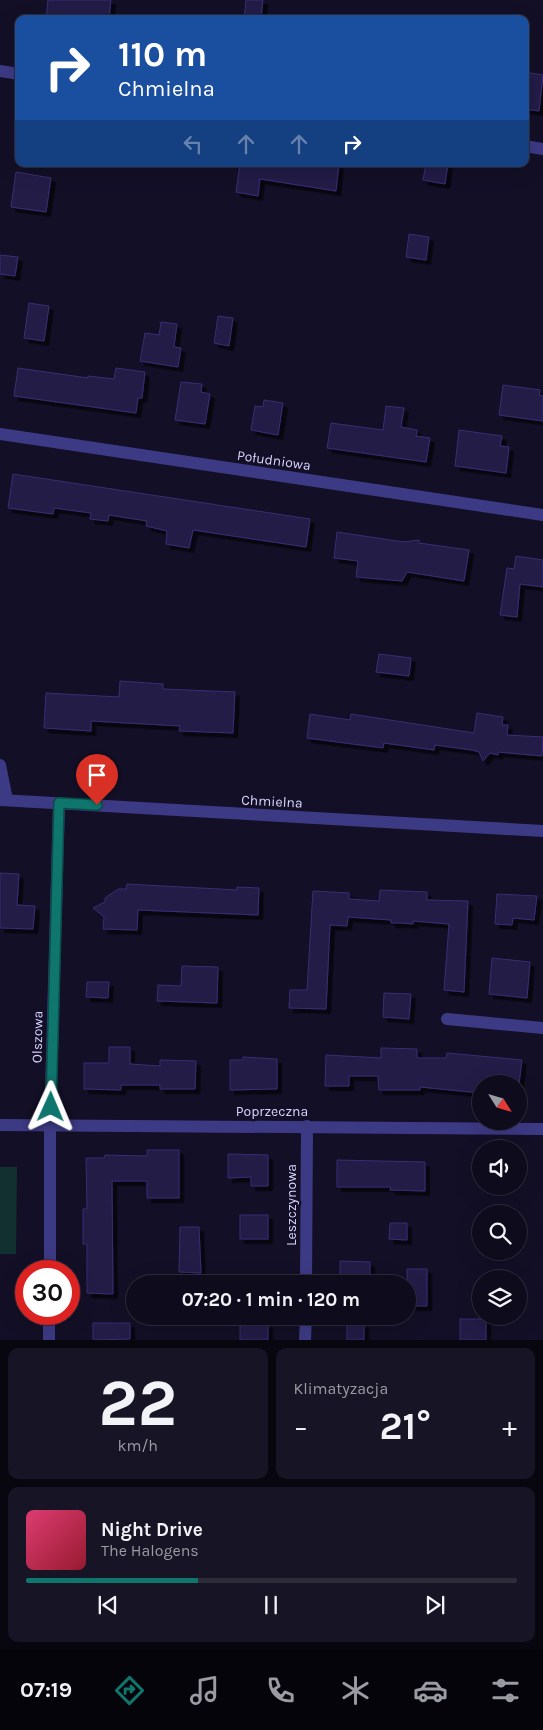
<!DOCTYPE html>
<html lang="pl">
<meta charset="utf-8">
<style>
:root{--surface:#0e0b1c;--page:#171425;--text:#f1f3f6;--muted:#9b9ba3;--line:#2e2b3b;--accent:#0f766e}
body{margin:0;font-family:Karla,sans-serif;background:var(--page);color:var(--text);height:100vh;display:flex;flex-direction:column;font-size:19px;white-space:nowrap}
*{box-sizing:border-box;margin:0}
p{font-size:16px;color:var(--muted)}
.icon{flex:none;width:28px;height:28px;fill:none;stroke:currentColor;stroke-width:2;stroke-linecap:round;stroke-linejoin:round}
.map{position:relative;height:1340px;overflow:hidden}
.side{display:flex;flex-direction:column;gap:8px;padding:8px;background:#08060f;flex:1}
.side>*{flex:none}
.hud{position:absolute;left:15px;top:15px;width:514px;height:152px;border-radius:10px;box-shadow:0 5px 20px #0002,0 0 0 1px var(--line);background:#1a4fa0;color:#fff;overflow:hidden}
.needle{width:32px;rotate:127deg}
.buttons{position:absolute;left:472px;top:1075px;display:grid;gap:10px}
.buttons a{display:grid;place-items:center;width:55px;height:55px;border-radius:50%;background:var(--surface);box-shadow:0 5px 20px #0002,0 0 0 1px var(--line);font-size:25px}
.speed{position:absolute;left:15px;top:1260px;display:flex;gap:10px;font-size:25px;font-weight:700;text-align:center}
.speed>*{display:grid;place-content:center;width:65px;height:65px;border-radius:50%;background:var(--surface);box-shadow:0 5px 20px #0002,0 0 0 1px var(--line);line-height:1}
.speed .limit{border:8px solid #d22;background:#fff;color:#111}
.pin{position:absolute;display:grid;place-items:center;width:42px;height:42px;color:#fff;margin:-51px -21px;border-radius:50% 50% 50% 0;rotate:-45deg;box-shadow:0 0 5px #0007}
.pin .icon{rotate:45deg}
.me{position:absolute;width:55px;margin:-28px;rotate:1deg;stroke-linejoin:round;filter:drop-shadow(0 0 4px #0008)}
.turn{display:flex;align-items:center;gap:18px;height:105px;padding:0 20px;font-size:22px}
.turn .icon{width:65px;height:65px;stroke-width:2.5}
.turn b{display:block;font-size:35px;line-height:42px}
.lanes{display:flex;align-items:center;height:48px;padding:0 20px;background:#0003;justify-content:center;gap:25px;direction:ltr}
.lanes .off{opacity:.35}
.big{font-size:38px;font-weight:700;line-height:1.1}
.side .tile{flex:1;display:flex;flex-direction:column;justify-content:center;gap:8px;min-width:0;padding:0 18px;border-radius:10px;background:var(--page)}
.side .dial{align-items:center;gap:0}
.dial b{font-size:65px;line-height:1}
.song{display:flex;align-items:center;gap:15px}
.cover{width:60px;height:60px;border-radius:8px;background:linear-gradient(135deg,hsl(340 70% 55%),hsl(350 70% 35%))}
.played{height:5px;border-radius:2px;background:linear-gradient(90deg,var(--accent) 35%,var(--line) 35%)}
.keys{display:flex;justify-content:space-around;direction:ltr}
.heat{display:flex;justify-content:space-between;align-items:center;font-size:28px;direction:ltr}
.side .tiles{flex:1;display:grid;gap:8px;grid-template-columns:1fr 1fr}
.tile:last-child{grid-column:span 2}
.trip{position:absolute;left:126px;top:1275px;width:290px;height:50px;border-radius:25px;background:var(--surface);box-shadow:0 5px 20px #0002,0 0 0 1px var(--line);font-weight:700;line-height:50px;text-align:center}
.dock{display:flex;height:80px;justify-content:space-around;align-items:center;background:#06040b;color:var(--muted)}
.dock .icon{width:35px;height:35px}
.dock .active{color:var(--accent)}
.dock b{font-size:22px;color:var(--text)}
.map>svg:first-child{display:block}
.green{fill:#12302f}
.building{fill:#241b47;stroke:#3b2d73;filter:url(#shadow)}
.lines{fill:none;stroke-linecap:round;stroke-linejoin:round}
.minor{stroke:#3d3a85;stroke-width:12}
.route-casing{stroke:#0a4d48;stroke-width:12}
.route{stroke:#0f766e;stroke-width:9}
.labels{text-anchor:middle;stroke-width:5;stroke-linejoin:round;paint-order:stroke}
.street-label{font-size:14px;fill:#d9d4ff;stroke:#130f26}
</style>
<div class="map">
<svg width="543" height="1340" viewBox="0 0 543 1340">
<defs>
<filter id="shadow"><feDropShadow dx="4.5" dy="4.5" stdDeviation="0" flood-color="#0009"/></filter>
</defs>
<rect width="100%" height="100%" fill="#130f26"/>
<!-- green -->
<path class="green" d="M0,1167H17L16,1254H0Z"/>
<!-- building -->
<g class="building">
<path d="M48,0H111L109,19H46Z"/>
<path d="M246,0H263L261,19H244Z"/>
<path d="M525,72L543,75L539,111L525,109Z"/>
<path d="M240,164H339L336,191L260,179L258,196L236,192Z"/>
<path d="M426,164H448L445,184L423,180Z"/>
<path d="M16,172L51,178L46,212L11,207Z"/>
<path d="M409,234L429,237L426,260L406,257Z"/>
<path d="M0,255L18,257L15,276L0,274Z"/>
<path d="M29,303L49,306L44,341L24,338Z"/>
<path d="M218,316L233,318L229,346L214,343Z"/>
<path d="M161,322L177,324L174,347L181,348L178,367L140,361L145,333L159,335Z"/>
<path d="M18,368L88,378V376L114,379L116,368L145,372L142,398H138L136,413L14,396Z"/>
<path d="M181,382L202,384L201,392L210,394L205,424L175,420Z"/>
<path d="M503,385L540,390L539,395L543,396V421L499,415Z"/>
<path d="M264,400L283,403L278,435L251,430L255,406L263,407Z"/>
<path d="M386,406L404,408L401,427L417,430L416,436L430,438L426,462L327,448L331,423L383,430Z"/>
<path d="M459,430L502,436L500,446L509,447L506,473L455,466Z"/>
<path d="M13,474L310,519L306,547L193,530L189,548L166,544L167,531L146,526L147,521L109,515L108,521L90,519L91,513L54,508L53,514L8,508Z"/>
<path d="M337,532L404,542L419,540V543L469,550L464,581L407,572L402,581L356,577L358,561L334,558Z"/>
<path d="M516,556L543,560V587L520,584L517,617L500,615L507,568L514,569Z"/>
<path d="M379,654L411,658L409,676L376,672Z"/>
<path d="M120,681L163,684V689L235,692L233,733L179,731L180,726L91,721V731L44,728L46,693L119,697Z"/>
<path d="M477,713L503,717L502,725H508L507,735L543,737L542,756L498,752V755L490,753L483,761L479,752L472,750L435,745L434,750L384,743L383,748L307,738L310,714L350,720L351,714L474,733Z"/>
<path d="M0,873L19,874L17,905L35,906L33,929L0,928Z"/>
<path d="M127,884L237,890V887L259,888L258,915L138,910L137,930L103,929L104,917L93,908L105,902V898L118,889H126Z"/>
<path d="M380,890L427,892V900L468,901L464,992L444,990L449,924L413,921V924L401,923H391V920L348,917L347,926L330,925L326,1009L289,1008L290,990H307L313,891L349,893V899L379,901Z"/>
<path d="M497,894L537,896L534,920L513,918L512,925L495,924Z"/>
<path d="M492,958L530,962L527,998L489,994Z"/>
<path d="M182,966L218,967L217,1003L157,1001L158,985L181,986Z"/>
<path d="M87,982H109L108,998L86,997Z"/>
<path d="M384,993L411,994L409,1019L383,1017Z"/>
<path d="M109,1047H130V1064L160,1066V1060L196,1061L195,1089H160V1085H121V1090L84,1089V1063H109Z"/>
<path d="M381,1048L417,1049V1058H446L447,1053L522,1060L519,1084H481V1093L420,1087V1090H379L378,1076H349V1086H325L326,1055L381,1058Z"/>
<path d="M243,1057L277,1059V1089L230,1090V1060H243Z"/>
<path d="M147,1150H179V1198H147V1181H112L113,1294L87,1293V1244H83V1209H87L86,1158H104L105,1155L147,1156Z"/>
<path d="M228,1154L268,1155V1186H251V1177L228,1178Z"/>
<path d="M337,1160L425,1162V1191L390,1190L391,1187H337Z"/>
<rect x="240" y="1215" width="28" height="24"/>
<path d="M390,1223H407V1240L389,1239Z"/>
<path d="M180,1227H199L201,1273L179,1272Z"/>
<path d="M340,1261L370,1262V1284H340Z"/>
<path d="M407,1269H427V1306H408Z"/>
<rect x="460" y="1319" width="26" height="21"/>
<path d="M93,1323H130V1339L93,1340Z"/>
<rect x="240" y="1324" width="28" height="16"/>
<rect x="347" y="1324" width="17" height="16"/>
</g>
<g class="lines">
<!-- minor -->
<g class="minor">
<path d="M0,71L19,74"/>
<path d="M525,146L543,149"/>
<path d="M0,434L543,515"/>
<path d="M0,765L7,800"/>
<path d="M0,800L543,831"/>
<path d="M447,1019L543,1028"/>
<path d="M0,1125L543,1129"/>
<path d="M50,1271V1126L59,803"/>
<path d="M306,1284L307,1126"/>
<path d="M49,1340V1314"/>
<path d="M305,1340L306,1316"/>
</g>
</g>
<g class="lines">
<!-- route casing -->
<g class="route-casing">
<path id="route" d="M51,1107L59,803L97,805"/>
</g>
<!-- route -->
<use href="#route" class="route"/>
</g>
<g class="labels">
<!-- street labels -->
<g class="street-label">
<text transform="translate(274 460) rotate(8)" y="5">Południowa</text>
<text transform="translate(272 801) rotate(3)" y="5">Chmielna</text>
<text transform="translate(37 1037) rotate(-89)" y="5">Olszowa</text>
<text x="272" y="1116">Poprzeczna</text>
<text transform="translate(291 1205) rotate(-90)" y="5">Leszczynowa</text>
</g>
</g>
</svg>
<div class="buttons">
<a><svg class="needle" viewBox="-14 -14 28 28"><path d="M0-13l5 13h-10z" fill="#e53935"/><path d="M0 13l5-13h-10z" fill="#9b9ba3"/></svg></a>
<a><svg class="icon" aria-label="sound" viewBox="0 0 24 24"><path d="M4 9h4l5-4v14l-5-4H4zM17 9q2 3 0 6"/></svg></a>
<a><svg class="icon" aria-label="search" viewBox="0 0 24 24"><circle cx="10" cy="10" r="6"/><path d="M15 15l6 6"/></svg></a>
<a><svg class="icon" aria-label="layers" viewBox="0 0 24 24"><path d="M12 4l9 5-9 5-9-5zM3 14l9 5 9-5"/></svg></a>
</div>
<div class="speed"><div class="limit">30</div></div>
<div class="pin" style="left:97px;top:805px;background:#d93025"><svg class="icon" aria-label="arrive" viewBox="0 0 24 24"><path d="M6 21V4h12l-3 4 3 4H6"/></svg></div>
<svg class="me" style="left:51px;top:1107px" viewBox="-20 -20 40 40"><path d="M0-17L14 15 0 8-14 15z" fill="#0f766e" stroke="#fff" stroke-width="4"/></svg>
<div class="trip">07:20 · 1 min · 120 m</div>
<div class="hud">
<div class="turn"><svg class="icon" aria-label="right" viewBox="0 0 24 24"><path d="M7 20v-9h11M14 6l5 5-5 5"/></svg><div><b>110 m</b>Chmielna</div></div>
<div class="lanes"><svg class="icon off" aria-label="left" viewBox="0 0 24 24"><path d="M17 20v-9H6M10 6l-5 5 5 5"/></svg><svg class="icon off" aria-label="ahead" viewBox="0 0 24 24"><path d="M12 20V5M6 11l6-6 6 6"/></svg><svg class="icon off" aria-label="ahead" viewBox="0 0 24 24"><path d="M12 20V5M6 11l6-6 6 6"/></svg><svg class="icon" aria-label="right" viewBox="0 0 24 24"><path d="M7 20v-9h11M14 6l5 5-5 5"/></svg></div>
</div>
</div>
<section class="side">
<div class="tiles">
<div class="tile dial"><b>22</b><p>km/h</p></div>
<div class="tile"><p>Klimatyzacja</p>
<div class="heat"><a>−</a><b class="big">21°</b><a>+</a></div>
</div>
<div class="tile">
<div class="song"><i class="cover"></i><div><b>Night Drive</b><p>The Halogens</p></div></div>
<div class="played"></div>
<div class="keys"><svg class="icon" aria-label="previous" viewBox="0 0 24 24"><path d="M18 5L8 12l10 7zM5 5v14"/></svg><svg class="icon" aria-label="pause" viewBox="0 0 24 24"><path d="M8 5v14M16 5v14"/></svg><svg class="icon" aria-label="next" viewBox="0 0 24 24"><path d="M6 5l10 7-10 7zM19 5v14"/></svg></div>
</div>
</div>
</section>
<nav class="dock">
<b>07:19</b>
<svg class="icon active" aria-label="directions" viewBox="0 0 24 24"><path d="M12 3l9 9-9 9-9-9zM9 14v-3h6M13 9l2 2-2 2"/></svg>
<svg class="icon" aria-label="music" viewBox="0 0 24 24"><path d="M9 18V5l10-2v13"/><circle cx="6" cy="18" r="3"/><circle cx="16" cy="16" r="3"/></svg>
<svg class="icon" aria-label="phone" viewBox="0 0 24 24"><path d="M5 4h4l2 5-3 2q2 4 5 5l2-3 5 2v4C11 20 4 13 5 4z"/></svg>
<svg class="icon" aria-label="climate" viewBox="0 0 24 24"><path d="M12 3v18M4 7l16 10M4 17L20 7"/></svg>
<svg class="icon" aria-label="car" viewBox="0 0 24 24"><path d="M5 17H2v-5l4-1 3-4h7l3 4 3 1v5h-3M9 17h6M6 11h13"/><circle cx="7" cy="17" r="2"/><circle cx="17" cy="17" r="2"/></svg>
<svg class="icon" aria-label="filters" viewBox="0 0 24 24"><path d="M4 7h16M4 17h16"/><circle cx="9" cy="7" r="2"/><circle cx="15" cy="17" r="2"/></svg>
</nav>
